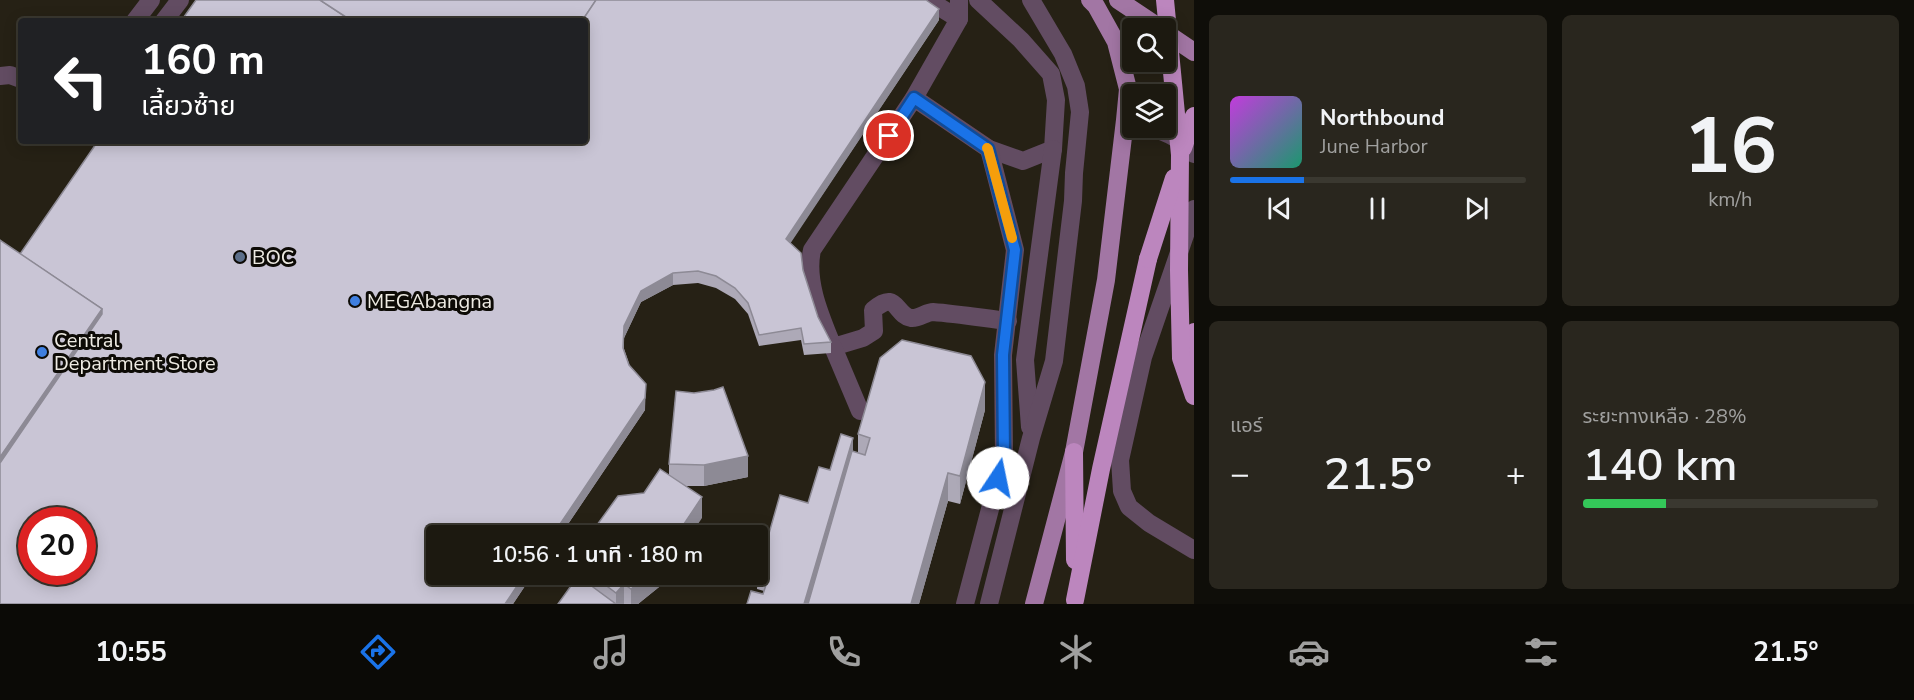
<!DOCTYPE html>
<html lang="th">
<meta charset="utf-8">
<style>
:root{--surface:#1c1910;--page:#29261e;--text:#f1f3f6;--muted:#a0a09f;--line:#3a3830;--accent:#1a73e8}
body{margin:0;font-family:"Nunito Sans","Noto Sans Thai",sans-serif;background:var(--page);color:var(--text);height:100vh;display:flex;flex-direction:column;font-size:22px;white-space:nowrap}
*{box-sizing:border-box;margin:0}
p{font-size:20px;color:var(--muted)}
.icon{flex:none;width:33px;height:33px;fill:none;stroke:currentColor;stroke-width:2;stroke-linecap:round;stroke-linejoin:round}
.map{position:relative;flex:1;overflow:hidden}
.details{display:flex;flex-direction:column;gap:15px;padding:15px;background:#0f0e09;width:720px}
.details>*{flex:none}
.hud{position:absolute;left:18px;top:18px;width:570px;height:126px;border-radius:6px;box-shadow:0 3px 15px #0003,0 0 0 2px var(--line);background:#202124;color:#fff;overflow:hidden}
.buttons{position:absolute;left:1122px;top:18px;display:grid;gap:12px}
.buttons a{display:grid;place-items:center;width:54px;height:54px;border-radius:6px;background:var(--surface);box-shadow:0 3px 15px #0003,0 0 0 2px var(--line);font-size:30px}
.speed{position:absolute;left:18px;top:507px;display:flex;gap:12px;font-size:30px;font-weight:700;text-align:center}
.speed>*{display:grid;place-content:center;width:78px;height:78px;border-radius:50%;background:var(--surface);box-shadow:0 3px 15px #0003,0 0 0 2px var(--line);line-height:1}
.speed .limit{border:9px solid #d22;background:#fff;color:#111}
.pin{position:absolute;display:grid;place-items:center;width:51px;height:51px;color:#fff;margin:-26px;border:3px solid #fff;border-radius:50%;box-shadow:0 2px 6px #0007}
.me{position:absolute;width:66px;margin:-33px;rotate:11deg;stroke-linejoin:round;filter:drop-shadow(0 0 4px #0008)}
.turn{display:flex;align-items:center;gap:21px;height:126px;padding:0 24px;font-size:27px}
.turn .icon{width:78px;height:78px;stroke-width:2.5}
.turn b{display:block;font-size:42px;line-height:51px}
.big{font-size:45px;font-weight:600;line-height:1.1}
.details .card{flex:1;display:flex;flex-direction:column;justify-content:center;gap:9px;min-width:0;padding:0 21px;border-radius:9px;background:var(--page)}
.details .dial{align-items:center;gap:0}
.dial b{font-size:78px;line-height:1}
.song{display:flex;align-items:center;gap:18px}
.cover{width:72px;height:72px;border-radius:9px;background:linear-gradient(135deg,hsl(290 70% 55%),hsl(160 70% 35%))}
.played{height:6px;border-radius:3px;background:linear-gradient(90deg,var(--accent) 25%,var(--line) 25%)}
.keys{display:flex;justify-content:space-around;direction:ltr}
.heat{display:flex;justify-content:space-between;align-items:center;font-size:33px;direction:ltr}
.charge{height:9px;border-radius:4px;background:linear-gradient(90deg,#34c759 28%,var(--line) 0)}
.details .tiles{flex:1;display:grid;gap:15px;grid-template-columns:repeat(2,1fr)}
.trip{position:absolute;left:426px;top:525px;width:342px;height:60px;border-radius:6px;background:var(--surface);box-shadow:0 3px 15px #0003,0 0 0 2px var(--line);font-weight:600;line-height:60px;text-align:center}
.dock{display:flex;height:96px;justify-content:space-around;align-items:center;background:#0b0a06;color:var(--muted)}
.dock .icon{width:42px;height:42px}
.dock .active{color:var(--accent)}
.dock b{font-size:27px;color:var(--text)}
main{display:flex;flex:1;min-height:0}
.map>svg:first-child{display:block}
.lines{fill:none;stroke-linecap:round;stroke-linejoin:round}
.minor{stroke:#624c62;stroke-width:18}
.major{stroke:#a276a4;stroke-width:18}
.highway{stroke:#bc86be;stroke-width:18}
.highway-bridge{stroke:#bc86be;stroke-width:18}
.wall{fill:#ada9b7}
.shaded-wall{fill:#8d8a95}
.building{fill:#c9c5d5;stroke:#8d8a95;stroke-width:1.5;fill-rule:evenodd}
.route-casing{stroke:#114b97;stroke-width:15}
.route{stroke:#1a73e8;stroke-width:10}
.slow{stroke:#f59e0b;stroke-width:10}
.service-dot{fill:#5c6f8a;stroke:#0d0b06;stroke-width:2}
.shop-dot{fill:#3f7fe0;stroke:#0d0b06;stroke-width:2}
.labels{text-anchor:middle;stroke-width:6;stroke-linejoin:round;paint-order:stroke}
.poi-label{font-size:20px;fill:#eeebe3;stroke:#0d0b06;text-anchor:start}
</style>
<main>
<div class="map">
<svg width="1194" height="604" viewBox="0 0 1194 604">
<rect width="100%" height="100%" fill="#262115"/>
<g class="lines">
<!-- minor -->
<g class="minor">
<path d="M928,0L959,19"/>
<path d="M959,0V19L914,98L812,250C805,282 821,317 833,347L863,338L874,331L873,310C897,289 895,315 911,318C919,319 926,312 933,312C958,314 983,318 1008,321"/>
<path d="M135,21L151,0"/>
<path d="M164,21L180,0"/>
<path d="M0,76L10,75L21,79"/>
<path d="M914,98L989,149L1023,161L1053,149L1056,100L1051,74L1021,40L978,0"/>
<path d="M1151,128C1167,132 1183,141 1194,154"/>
<path d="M1194,209L1143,357L1120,460L1122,491L1129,507L1149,523L1194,550"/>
<path d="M833,347L860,411"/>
<path d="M1030,427L1025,360L1053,149"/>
<path d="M965,604L1004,456L1003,355L1015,250L989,149"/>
<path d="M989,604L1031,438L1054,361L1073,201L1074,173L1080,112L1076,86L1063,54L1031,0"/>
</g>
<!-- major -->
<g class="major">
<path d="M1118,0L1160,28"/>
<path d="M1166,33L1194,52"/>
<path d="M1034,604L1074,452L1106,280L1125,120L1128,89L1116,42L1096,6L1090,0"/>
</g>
<!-- highway -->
<g class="highway">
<path d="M1191,380L1188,367L1194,332"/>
<path d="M1074,452L1075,560"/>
<path d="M1075,600L1101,469L1148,259"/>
</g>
<!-- highway-bridge -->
<g class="highway-bridge">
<path d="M1165,0L1180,155L1179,270L1181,358L1194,396"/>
<path d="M1183,148L1194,116"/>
<path d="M1148,259L1174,178"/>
</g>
</g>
<!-- wall -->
<g class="wall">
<path d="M939,20L790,243L803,270L818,317L831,342V353L804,355L801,340L759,346L748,314L735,299L716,288L698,283L673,285L641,302L624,338V349L645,410L560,536H436V574H533L513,604H0L20,254Z"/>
<path d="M676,391L748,477L704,486H684L702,518L644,493L669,476V464Z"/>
<path d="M985,410L960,504L948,501L919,604H747L763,594L764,591L757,589L758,572L808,503L830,470L853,452L858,453V434Z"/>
<path d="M582,574H669V579L638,604H558L582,579Z"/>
</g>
<!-- shaded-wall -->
<g class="shaded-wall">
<path d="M939,9V20L786,250V239Z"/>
<path d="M673,273V285L641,302L624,338L623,359L624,326L641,291Z"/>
<path d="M102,309V325L0,474V457Z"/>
<path d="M985,382V410L960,504V476Z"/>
<path d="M646,384L645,410L560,536H552Z"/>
<path d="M853,438V454L809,604H804Z"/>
<path d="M748,456V477L704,486V465Z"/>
<path d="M948,473V501L919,604H911Z"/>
<path d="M702,497V518L690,536H676Z"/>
<path d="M525,574H533L513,604H505Z"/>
<path d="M649,574H669V579L638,604H631V589Z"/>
<path d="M624,584V604H616V593Z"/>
</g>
<!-- building -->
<g class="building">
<path d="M196,0H320L352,21H181Z"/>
<path d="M320,0H596L582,21H352Z"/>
<path d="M596,0H926L939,9L786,239L801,253L803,270L818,317L831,342L804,344L801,328L759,335L748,303L735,288L716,276L698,271L673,273L641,291L624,326L623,348L629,365L646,384L645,398L552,536H436V574H525L505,604H0V463L102,314V309L20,254L98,141H585V21H582ZM32,520H82V572H32Z"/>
<path d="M0,240L102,309L0,457Z"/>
<path d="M902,340L971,356L985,382L960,476L948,473L911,604H808L852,451L865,455L870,438L858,434L880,358Z"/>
<path d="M723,387L748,456L704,465L669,464L676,391L694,393L714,390Z"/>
<path d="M841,434L853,438L804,604H747L751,591L763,594L769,576L758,572L780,495L808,503L819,467L830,470Z"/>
<path d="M660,469L702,497L676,536H589L618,496L644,493Z"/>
<path d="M591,574H649L631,589L624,584L616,593Z"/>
<path d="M578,576L616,604H558Z"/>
</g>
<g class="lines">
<!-- route casing -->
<g class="route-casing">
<path id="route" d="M889,136L914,98L988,149L1015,250L1003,355L1004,456L998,478"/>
</g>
<!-- route -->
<use href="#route" class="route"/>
<!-- slow -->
<path class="slow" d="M987,148L988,149L1012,238"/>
</g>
<!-- markers -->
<circle class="service-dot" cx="240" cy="257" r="6"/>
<g class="shop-dot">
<circle cx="355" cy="301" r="6"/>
<circle cx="42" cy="352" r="6"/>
</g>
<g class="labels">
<!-- poi labels -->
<g class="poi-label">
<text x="252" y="264">BOC</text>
<text x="367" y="308">MEGAbangna</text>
<text x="54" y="347">Central<tspan x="54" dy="23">Department Store</tspan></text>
</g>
</g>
</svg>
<div class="buttons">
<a><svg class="icon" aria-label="search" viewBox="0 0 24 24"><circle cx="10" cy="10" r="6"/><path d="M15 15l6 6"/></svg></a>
<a><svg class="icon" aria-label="layers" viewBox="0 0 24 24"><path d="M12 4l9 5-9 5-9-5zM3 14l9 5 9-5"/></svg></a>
</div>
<div class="speed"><div class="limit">20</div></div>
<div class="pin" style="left:889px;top:136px;background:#d93025"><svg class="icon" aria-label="arrive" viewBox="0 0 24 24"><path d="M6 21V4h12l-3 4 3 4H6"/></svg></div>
<svg class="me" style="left:998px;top:478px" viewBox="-20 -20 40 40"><circle r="19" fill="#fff"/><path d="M0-13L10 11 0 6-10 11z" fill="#1a73e8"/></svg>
<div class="trip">10:56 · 1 นาที · 180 m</div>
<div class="hud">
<div class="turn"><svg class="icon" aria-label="left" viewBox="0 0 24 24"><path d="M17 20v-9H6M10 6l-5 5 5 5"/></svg><div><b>160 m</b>เลี้ยวซ้าย</div></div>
</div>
</div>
<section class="details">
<div class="tiles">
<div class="card">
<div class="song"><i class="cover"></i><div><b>Northbound</b><p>June Harbor</p></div></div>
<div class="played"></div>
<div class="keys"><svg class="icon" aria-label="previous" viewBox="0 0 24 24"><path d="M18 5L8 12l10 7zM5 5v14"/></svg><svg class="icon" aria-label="pause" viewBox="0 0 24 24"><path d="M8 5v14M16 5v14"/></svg><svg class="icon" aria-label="next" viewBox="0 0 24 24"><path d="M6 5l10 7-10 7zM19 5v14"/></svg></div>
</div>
<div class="card dial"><b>16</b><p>km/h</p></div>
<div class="card"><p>แอร์</p>
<div class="heat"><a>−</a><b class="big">21.5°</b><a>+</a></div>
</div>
<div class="card"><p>ระยะทางเหลือ · 28%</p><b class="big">140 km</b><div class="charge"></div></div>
</div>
</section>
</main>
<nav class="dock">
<b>10:55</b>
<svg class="icon active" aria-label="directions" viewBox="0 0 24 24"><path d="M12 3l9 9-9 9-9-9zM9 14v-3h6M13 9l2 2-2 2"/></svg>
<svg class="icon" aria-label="music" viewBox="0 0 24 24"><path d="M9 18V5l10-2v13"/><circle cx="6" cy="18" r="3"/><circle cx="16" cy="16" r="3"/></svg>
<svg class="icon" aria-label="phone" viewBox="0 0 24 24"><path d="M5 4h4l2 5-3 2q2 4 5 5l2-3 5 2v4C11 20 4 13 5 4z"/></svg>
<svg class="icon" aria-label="climate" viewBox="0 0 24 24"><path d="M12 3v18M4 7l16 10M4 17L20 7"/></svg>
<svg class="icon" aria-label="car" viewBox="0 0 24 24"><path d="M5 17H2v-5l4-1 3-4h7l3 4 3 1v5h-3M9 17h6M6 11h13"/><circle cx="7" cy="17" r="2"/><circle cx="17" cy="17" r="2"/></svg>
<svg class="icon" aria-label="filters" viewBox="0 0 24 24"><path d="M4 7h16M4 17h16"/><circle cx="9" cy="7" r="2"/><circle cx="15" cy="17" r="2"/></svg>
<b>21.5°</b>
</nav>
